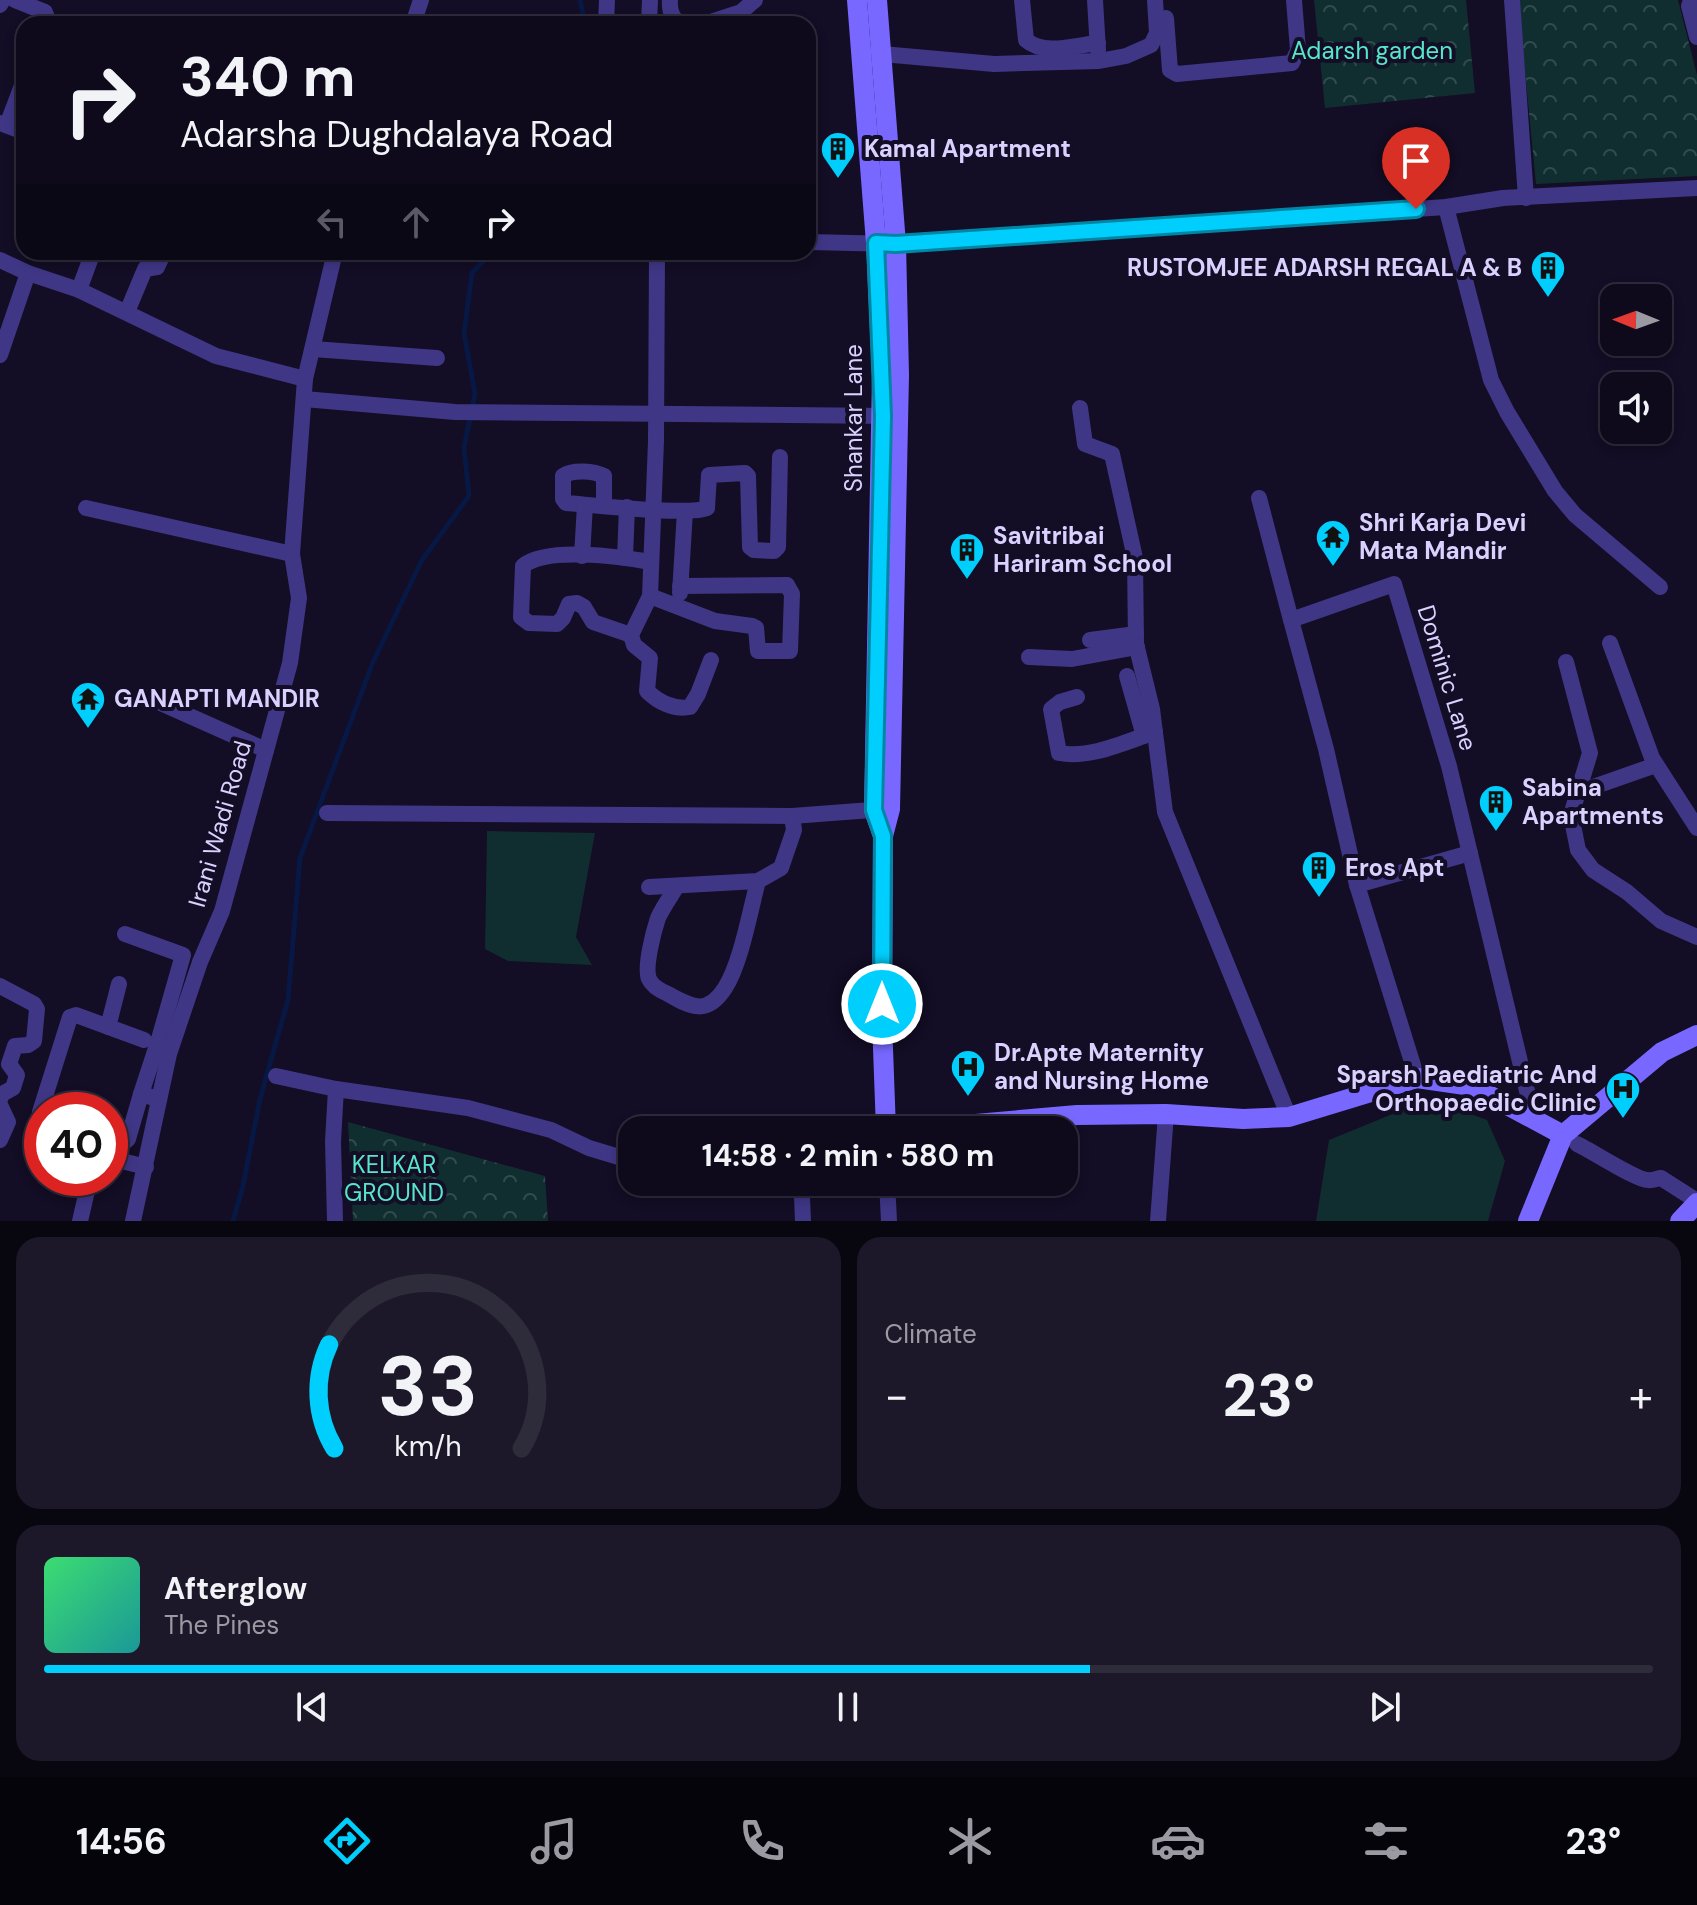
<!DOCTYPE html>
<meta charset="utf-8">
<style>
:root{--surface:#0e0a1c;--page:#1c1829;--text:#f1f3f6;--muted:#9b9aa3;--line:#2e2b3b;--accent:#00cefc}
body{margin:0;font-family:"DM Sans",sans-serif;background:var(--page);color:var(--text);height:100vh;display:flex;flex-direction:column;font-size:30px;white-space:nowrap}
*{box-sizing:border-box;margin:0}
p{font-size:26px;color:var(--muted)}
.icon{flex:none;width:44px;height:44px;fill:none;stroke:currentColor;stroke-width:2;stroke-linecap:round;stroke-linejoin:round}
.map{position:relative;height:1221px;overflow:hidden}
.panel{display:flex;flex-direction:column;gap:16px;padding:16px;background:#08060f;flex:1}
.panel>*{flex:none}
.top-card{position:absolute;left:16px;top:16px;width:800px;height:244px;border-radius:24px;box-shadow:0 4px 12px #0003,0 0 0 2px var(--line);background:#0e0a1c;color:var(--text);overflow:hidden}
.needle{width:52px;rotate:271deg}
.buttons{position:absolute;left:1600px;top:284px;display:grid;gap:16px}
.buttons a{display:grid;place-items:center;width:72px;height:72px;border-radius:16px;background:var(--surface);box-shadow:0 4px 12px #0003,0 0 0 2px var(--line);font-size:40px}
.speed{position:absolute;left:24px;top:1092px;display:flex;gap:16px;font-size:40px;font-weight:700;text-align:center}
.speed>*{display:grid;place-content:center;width:104px;height:104px;border-radius:50%;background:var(--surface);box-shadow:0 4px 12px #0003,0 0 0 2px var(--line);line-height:1}
.speed .limit{border:12px solid #d22;background:#fff;color:#111}
.pin{position:absolute;display:grid;place-items:center;width:68px;height:68px;color:#fff;margin:-82px -34px;border-radius:50% 50% 50% 0;rotate:-45deg;box-shadow:0 0 8px #0007}
.pin .icon{rotate:45deg}
.me{position:absolute;width:88px;margin:-44px;rotate:0deg;stroke-linejoin:round;filter:drop-shadow(0 0 6px #0008)}
.turn{display:flex;align-items:center;gap:28px;height:168px;padding:0 32px;font-size:36px}
.turn .icon{width:104px;height:104px;stroke-width:2.5}
.turn b{display:block;font-size:56px;line-height:68px}
.lanes{display:flex;align-items:center;height:76px;padding:0 32px;background:#0003;justify-content:center;gap:40px;direction:ltr}
.lanes .off{opacity:.35}
.big{font-size:60px;font-weight:700;line-height:1.1}
.panel .widget{flex:1;display:flex;flex-direction:column;justify-content:center;gap:12px;min-width:0;padding:0 28px;border-radius:24px;background:var(--page)}
.panel .dial{align-items:center;gap:0}
.dial svg{height:208px;overflow:visible;fill:none;stroke:var(--line);stroke-width:7;stroke-linecap:round;text-anchor:middle}
.dial text{fill:var(--text);stroke:none}
.song{display:flex;align-items:center;gap:24px}
.cover{width:96px;height:96px;border-radius:12px;background:linear-gradient(135deg,hsl(140 70% 55%),hsl(180 70% 35%))}
.played{height:8px;border-radius:4px;background:linear-gradient(90deg,var(--accent) 65%,var(--line) 65%)}
.keys{display:flex;justify-content:space-around;direction:ltr}
.heat{display:flex;justify-content:space-between;align-items:center;font-size:44px;direction:ltr}
.panel .tiles{flex:1;display:grid;gap:16px;grid-template-columns:1fr 1fr}
.widget:last-child{grid-column:span 2}
.trip{position:absolute;left:618px;top:1116px;width:460px;height:80px;border-radius:24px;background:var(--surface);box-shadow:0 4px 12px #0003,0 0 0 2px var(--line);font-weight:700;line-height:80px;text-align:center}
.tab-bar{display:flex;height:128px;justify-content:space-around;align-items:center;background:#06040b;color:var(--muted)}
.tab-bar .icon{width:56px;height:56px}
.tab-bar .on{color:var(--accent)}
.tab-bar b{font-size:36px;color:var(--text)}
.map>svg:first-child{display:block}
.grass{fill:#102e2f}
.forest{fill:url(#forest-crowns)}
.lines{fill:none;stroke-linecap:round;stroke-linejoin:round}
.stream{stroke:#071844;stroke-width:5}
.street{stroke:#3f3686;stroke-width:16}
.secondary{stroke:#7868ff;stroke-width:20}
.route-casing{stroke:#0086a4;stroke-width:20}
.route{stroke:#00cefc;stroke-width:14}
.labels{text-anchor:middle;stroke-width:8;stroke-linejoin:round;paint-order:stroke}
.park-label{font-size:24px;fill:#56e5cd;stroke:#130d25}
.poi-label{font-size:24px;font-weight:bold;fill:#dad1ff;stroke:#130d25;text-anchor:start}
.street-label{font-size:24px;fill:#dad1ff;stroke:#130d25}
</style>
<div class="map">
<svg width="1697" height="1221" viewBox="0 0 1697 1221">
<defs>
<pattern id="forest-crowns" width="20" height="18" patternUnits="userSpaceOnUse" patternTransform="scale(2)"><rect width="20" height="18" fill="#102e2f"/><path d="M2 6a3 3 0 1 1 6 0M12 15a3 3 0 1 1 6 0" fill="none" stroke="#324b4e"/></pattern>
</defs>
<rect width="100%" height="100%" fill="#130d25"/>
<!-- grass -->
<g class="grass">
<path d="M487,831L595,833L576,937L592,965L508,961L485,949Z"/>
<path d="M1429,1099L1487,1120L1505,1161L1488,1221H1316L1329,1140Z"/>
</g>
<!-- forest -->
<g class="forest">
<path d="M1314,0H1466L1475,93L1325,108Z"/>
<path d="M1518,0H1678L1697,75V176L1536,184Z"/>
<path d="M348,1122L545,1176L548,1221H353Z"/>
</g>
<g class="lines">
<!-- stream -->
<g class="stream">
<path d="M580,0L585,24"/>
<path d="M233,1221L243,1186L260,1099L288,1000L300,858L373,662L422,560L469,496L464,447L475,394L464,333L472,273L492,252"/>
</g>
<!-- street -->
<g class="street">
<path d="M15,0L45,12L47,18L45,24"/>
<path d="M670,0C669,11 672,19 681,24"/>
<path d="M1022,0L1026,40C1044,56 1076,45 1098,43"/>
<path d="M1095,0L1098,50"/>
<path d="M1512,0L1526,198"/>
<path d="M1691,0L1689,6L1697,37"/>
<path d="M0,5L3,0"/>
<path d="M1166,18L1170,70L1177,74L1292,63L1298,50L1294,0"/>
<path d="M413,24L421,0"/>
<path d="M606,24L607,0"/>
<path d="M649,24L650,0"/>
<path d="M704,24L741,12L755,0"/>
<path d="M871,53L994,64L1099,61L1126,56L1151,45L1157,33L1155,0"/>
<path d="M0,123L24,132"/>
<path d="M7,125L24,80"/>
<path d="M1446,207L1491,380L1507,412L1555,491L1575,515L1660,587"/>
<path d="M808,242L896,244L1446,207L1503,198L1697,188"/>
<path d="M657,252L656,441L650,596L631,635L634,645L650,658L647,691C658,702 674,710 690,707L698,694L711,660"/>
<path d="M0,260L28,273L79,290L216,356L305,379"/>
<path d="M79,290L93,252"/>
<path d="M127,312L145,269L157,267L164,252"/>
<path d="M313,349L437,358"/>
<path d="M0,355L28,273"/>
<path d="M304,399L455,412L893,416"/>
<path d="M1080,408L1085,444L1112,454L1135,558L1136,644L1152,709L1165,812L1289,1117"/>
<path d="M1259,498L1291,620"/>
<path d="M604,506V476C594,471 573,469 563,476V499L566,503C592,505 690,516 707,508L709,475L745,473L748,476L750,547L754,550L774,551L778,547L780,457"/>
<path d="M86,508L292,554"/>
<path d="M582,556L585,505"/>
<path d="M625,558L627,507"/>
<path d="M680,593L685,511"/>
<path d="M650,596L715,621L752,626L756,628L758,651H790L792,594L787,585L680,586"/>
<path d="M631,635L593,622L584,607L577,603L569,604L563,618L557,624L529,623L521,617L523,566C546,546 622,557 651,562"/>
<path d="M1090,640L1136,634"/>
<path d="M1610,643L1652,758L1697,828"/>
<path d="M1029,657L1072,659L1137,647"/>
<path d="M1566,662L1590,753L1571,815L1578,850L1593,870L1627,892L1661,921L1697,937"/>
<path d="M1127,676L1144,736"/>
<path d="M147,697L266,750"/>
<path d="M1077,697L1060,702L1051,709L1059,753C1090,759 1125,742 1155,732"/>
<path d="M1576,793L1656,765"/>
<path d="M327,813L792,816L885,809"/>
<path d="M1357,885L1470,853"/>
<path d="M677,886C671,896 663,907 658,918C654,930 644,967 649,979C652,986 661,991 668,994C691,1007 707,1016 725,988C741,963 750,911 758,881"/>
<path d="M649,887L758,881L781,868L794,830L792,816"/>
<path d="M125,934L183,955L159,1039"/>
<path d="M0,986L34,1004L37,1009L34,1041L28,1045L15,1046L9,1064L17,1075L13,1088L2,1094L0,1099"/>
<path d="M108,1027L119,984"/>
<path d="M276,1076L336,1089L468,1108L551,1130L589,1148L632,1161"/>
<path d="M1417,1078L1357,885L1326,749L1291,620L1394,584L1449,766L1534,1120"/>
<path d="M141,1094L159,1039L167,1042"/>
<path d="M0,1105L8,1122L0,1140"/>
<path d="M42,1115L40,1112L70,1017L76,1015L144,1040"/>
<path d="M110,1140L122,1144L128,1139L141,1094L158,1099"/>
<path d="M1577,1144C1592,1151 1636,1180 1648,1180C1653,1181 1657,1178 1661,1178L1697,1201"/>
<path d="M110,1158L146,1167"/>
<path d="M796,1182L802,1197L803,1221"/>
<path d="M887,1182L889,1221"/>
<path d="M80,1221L90,1178"/>
<path d="M133,1221L169,1054L200,962L222,911L290,663L299,598L292,554L305,379L335,252"/>
<path d="M335,1221L333,1141L336,1089"/>
<path d="M1158,1221L1166,1114"/>
</g>
<!-- secondary -->
<g class="secondary">
<path d="M857,0L876,243L882,375L874,810L883,836"/>
<path d="M877,0L896,244L899,375L890,809L883,836L882,1021L886,1130"/>
<path d="M907,1130L1077,1115L1166,1114L1243,1119L1289,1117L1417,1078L1472,1086L1563,1135"/>
<path d="M1528,1221L1563,1135L1662,1052L1697,1035"/>
<path d="M1680,1221L1697,1203"/>
</g>
</g>
<g class="lines">
<!-- route casing -->
<g class="route-casing">
<path id="route" d="M882,1004L883,836L874,810L883,416L876,243L896,244L1416,209"/>
</g>
<!-- route -->
<use href="#route" class="route"/>
</g>
<!-- icons -->
<defs>
<g id="building-pin" transform="scale(1.8)"><path d="M0 17L-7.5 6A9.5 9.5 0 1 1 7.5 6Z" fill="#00cefc" stroke="#130d25"/><path d="M-4-6H4V6H1V3H-1V6H-4ZM-2.5-4.3h1.7v1.8h-1.7ZM.8-4.3h1.7v1.8H.8ZM-2.5-1h1.7V.8h-1.7ZM.8-1h1.7V.8H.8Z" fill="#111"/></g>
<g id="temple-pin" transform="scale(1.8)"><path d="M0 17L-7.5 6A9.5 9.5 0 1 1 7.5 6Z" fill="#00cefc" stroke="#130d25"/><path d="M0-6L5-2H3V0L6.5 2.5H4V6H1.5V3h-3V6H-4V2.5H-6.5L-3 0V-2H-5Z" fill="#111"/></g>
<g id="hospital-pin" transform="scale(1.8)"><path d="M0 17L-7.5 6A9.5 9.5 0 1 1 7.5 6Z" fill="#00cefc" stroke="#130d25"/><path d="M-5-5h3v3.5h4V-5h3V5h-3V1.5h-4V5h-3Z" fill="#111"/></g>
</defs>
<g fill-rule="evenodd">
<use href="#building-pin" x="838" y="149"/>
<use href="#building-pin" x="1548" y="268"/>
<use href="#temple-pin" x="1333" y="537"/>
<use href="#building-pin" x="967" y="550"/>
<use href="#temple-pin" x="88" y="699"/>
<use href="#building-pin" x="1496" y="802"/>
<use href="#building-pin" x="1319" y="868"/>
<use href="#hospital-pin" x="968" y="1067"/>
<use href="#hospital-pin" x="1623" y="1089"/>
</g>
<g class="labels">
<!-- park labels -->
<g class="park-label">
<text x="1372" y="59">Adarsh garden</text>
<text x="394" y="1173">KELKAR<tspan x="394" dy="28">GROUND</tspan></text>
</g>
<!-- poi labels -->
<g class="poi-label">
<text x="864" y="157">Kamal Apartment</text>
<text x="1522" y="276" text-anchor="end">RUSTOMJEE ADARSH REGAL A &amp; B</text>
<text x="1359" y="531">Shri Karja Devi<tspan x="1359" dy="28">Mata Mandir</tspan></text>
<text x="993" y="544">Savitribai<tspan x="993" dy="28">Hariram School</tspan></text>
<text x="114" y="707">GANAPTI MANDIR</text>
<text x="1522" y="796">Sabina<tspan x="1522" dy="28">Apartments</tspan></text>
<text x="1345" y="876">Eros Apt</text>
<text x="994" y="1061">Dr.Apte Maternity<tspan x="994" dy="28">and Nursing Home</tspan></text>
<text x="1597" y="1083" text-anchor="end">Sparsh Paediatric And<tspan x="1597" dy="28">Orthopaedic Clinic</tspan></text>
</g>
<!-- street labels -->
<g class="street-label">
<text transform="translate(854 418) rotate(-90)" y="8">Shankar Lane</text>
<text transform="translate(1447 678) rotate(73)" y="8">Dominic Lane</text>
<text transform="translate(220 824) rotate(-74)" y="8">Irani Wadi Road</text>
</g>
</g>
</svg>
<div class="buttons">
<a><svg class="needle" viewBox="-14 -14 28 28"><path d="M0-13l5 13h-10z" fill="#e53935"/><path d="M0 13l5-13h-10z" fill="#9b9aa3"/></svg></a>
<a><svg class="icon" aria-label="sound" viewBox="0 0 24 24"><path d="M4 9h4l5-4v14l-5-4H4zM17 9q2 3 0 6"/></svg></a>
</div>
<div class="speed"><div class="limit">40</div></div>
<div class="pin" style="left:1416px;top:209px;background:#d93025"><svg class="icon" aria-label="arrive" viewBox="0 0 24 24"><path d="M6 21V4h12l-3 4 3 4H6"/></svg></div>
<svg class="me" style="left:882px;top:1004px" viewBox="-20 -20 40 40"><circle r="17" fill="#00cefc" stroke="#fff" stroke-width="3"/><path d="M0-11L8 9 0 5-8 9z" fill="#fff"/></svg>
<div class="trip">14:58 · 2 min · 580 m</div>
<div class="top-card">
<div class="turn"><svg class="icon" aria-label="right" viewBox="0 0 24 24"><path d="M7 20v-9h11M14 6l5 5-5 5"/></svg><div><b>340 m</b>Adarsha Dughdalaya Road</div></div>
<div class="lanes"><svg class="icon off" aria-label="left" viewBox="0 0 24 24"><path d="M17 20v-9H6M10 6l-5 5 5 5"/></svg><svg class="icon off" aria-label="ahead" viewBox="0 0 24 24"><path d="M12 20V5M6 11l6-6 6 6"/></svg><svg class="icon" aria-label="right" viewBox="0 0 24 24"><path d="M7 20v-9h11M14 6l5 5-5 5"/></svg></div>
</div>
</div>
<section class="panel">
<div class="tiles">
<div class="widget dial"><svg viewBox="0 0 100 80">
<path d="M14 69A42 42 0 1 1 86 69"/>
<path d="M14 69A42 42 0 0 1 12 29" stroke="#00cefc"/>
<text x="50" y="56" font-size="32" font-weight="700">33</text>
<text x="50" y="72" font-size="11">km/h</text>
</svg></div>
<div class="widget"><p>Climate</p>
<div class="heat"><a>−</a><b class="big">23°</b><a>+</a></div>
</div>
<div class="widget">
<div class="song"><i class="cover"></i><div><b>Afterglow</b><p>The Pines</p></div></div>
<div class="played"></div>
<div class="keys"><svg class="icon" aria-label="previous" viewBox="0 0 24 24"><path d="M18 5L8 12l10 7zM5 5v14"/></svg><svg class="icon" aria-label="pause" viewBox="0 0 24 24"><path d="M8 5v14M16 5v14"/></svg><svg class="icon" aria-label="next" viewBox="0 0 24 24"><path d="M6 5l10 7-10 7zM19 5v14"/></svg></div>
</div>
</div>
</section>
<nav class="tab-bar">
<b>14:56</b>
<svg class="icon on" aria-label="directions" viewBox="0 0 24 24"><path d="M12 3l9 9-9 9-9-9zM9 14v-3h6M13 9l2 2-2 2"/></svg>
<svg class="icon" aria-label="music" viewBox="0 0 24 24"><path d="M9 18V5l10-2v13"/><circle cx="6" cy="18" r="3"/><circle cx="16" cy="16" r="3"/></svg>
<svg class="icon" aria-label="phone" viewBox="0 0 24 24"><path d="M5 4h4l2 5-3 2q2 4 5 5l2-3 5 2v4C11 20 4 13 5 4z"/></svg>
<svg class="icon" aria-label="climate" viewBox="0 0 24 24"><path d="M12 3v18M4 7l16 10M4 17L20 7"/></svg>
<svg class="icon" aria-label="car" viewBox="0 0 24 24"><path d="M5 17H2v-5l4-1 3-4h7l3 4 3 1v5h-3M9 17h6M6 11h13"/><circle cx="7" cy="17" r="2"/><circle cx="17" cy="17" r="2"/></svg>
<svg class="icon" aria-label="filters" viewBox="0 0 24 24"><path d="M4 7h16M4 17h16"/><circle cx="9" cy="7" r="2"/><circle cx="15" cy="17" r="2"/></svg>
<b>23°</b>
</nav>
